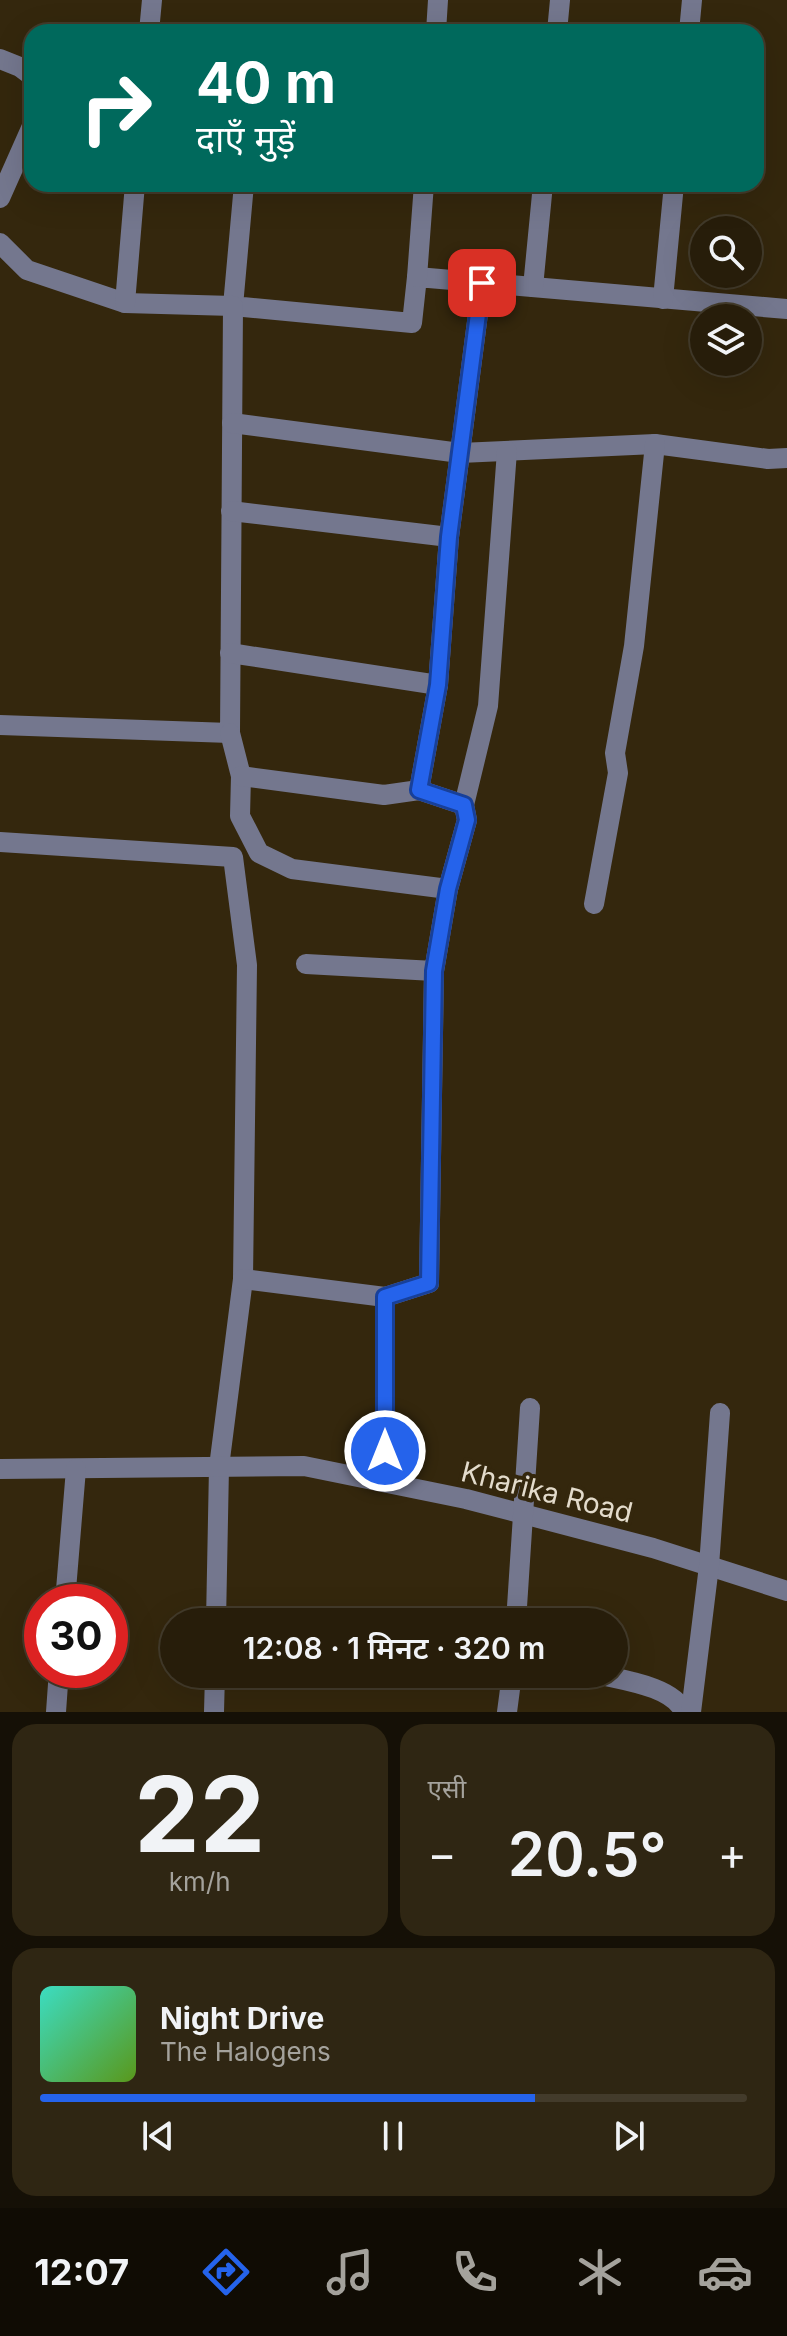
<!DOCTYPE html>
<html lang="hi">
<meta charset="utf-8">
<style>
:root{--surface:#271d0a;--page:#2f2613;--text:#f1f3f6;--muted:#a4a29c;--line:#433b2b;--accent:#2563eb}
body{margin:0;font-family:Inter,"Noto Sans Devanagari",sans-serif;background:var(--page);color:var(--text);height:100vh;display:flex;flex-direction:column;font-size:30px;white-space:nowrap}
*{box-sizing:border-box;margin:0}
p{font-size:26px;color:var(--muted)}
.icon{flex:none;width:44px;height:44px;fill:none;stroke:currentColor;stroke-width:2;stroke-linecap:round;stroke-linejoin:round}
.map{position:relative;height:1712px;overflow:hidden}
.panel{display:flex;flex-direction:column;gap:12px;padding:12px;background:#151006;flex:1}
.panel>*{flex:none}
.banner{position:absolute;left:24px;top:24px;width:740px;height:168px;border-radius:24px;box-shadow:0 8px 32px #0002,0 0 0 2px var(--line);background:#00695c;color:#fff;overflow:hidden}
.buttons{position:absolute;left:690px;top:216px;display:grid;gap:16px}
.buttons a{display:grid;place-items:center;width:72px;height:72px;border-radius:50%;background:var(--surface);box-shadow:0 8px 32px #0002,0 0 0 2px var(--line);font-size:40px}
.speed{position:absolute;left:24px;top:1584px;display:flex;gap:16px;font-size:40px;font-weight:700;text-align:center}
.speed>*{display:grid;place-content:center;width:104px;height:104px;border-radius:50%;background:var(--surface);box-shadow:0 8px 32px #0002,0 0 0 2px var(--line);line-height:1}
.speed .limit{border:12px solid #d22;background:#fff;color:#111}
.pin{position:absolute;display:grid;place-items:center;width:68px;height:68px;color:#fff;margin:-34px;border-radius:16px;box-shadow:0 4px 12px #0006}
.me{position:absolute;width:88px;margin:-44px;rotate:0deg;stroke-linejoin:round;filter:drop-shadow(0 0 6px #0008)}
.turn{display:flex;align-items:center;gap:28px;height:168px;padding:0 40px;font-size:36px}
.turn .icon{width:104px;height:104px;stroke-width:2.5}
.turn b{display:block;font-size:56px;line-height:68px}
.big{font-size:60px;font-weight:600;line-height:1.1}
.panel .widget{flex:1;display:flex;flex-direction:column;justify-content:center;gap:12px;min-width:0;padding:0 28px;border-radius:24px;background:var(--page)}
.panel .dial{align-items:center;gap:0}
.dial b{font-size:104px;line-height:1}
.song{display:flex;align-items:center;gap:24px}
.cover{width:96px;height:96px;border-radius:12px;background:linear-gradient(135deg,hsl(170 70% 55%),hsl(90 70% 35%))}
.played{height:8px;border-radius:4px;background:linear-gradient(90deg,var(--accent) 70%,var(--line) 70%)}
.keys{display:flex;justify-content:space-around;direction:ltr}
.heat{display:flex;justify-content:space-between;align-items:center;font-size:44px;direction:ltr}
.panel .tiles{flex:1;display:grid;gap:12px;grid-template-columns:1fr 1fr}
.widget:last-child{grid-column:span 2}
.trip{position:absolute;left:160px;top:1608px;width:468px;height:80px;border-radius:40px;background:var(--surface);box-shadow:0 8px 32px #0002,0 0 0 2px var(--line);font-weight:600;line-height:80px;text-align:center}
.tab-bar{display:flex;height:128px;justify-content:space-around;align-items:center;background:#100c04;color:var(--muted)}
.tab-bar .icon{width:56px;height:56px}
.tab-bar .selected{color:var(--accent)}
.tab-bar b{font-size:36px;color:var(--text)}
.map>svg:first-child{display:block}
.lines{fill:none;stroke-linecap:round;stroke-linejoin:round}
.minor{stroke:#74778e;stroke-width:20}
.route-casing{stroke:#184099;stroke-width:20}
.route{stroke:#2563eb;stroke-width:14}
.labels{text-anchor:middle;stroke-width:8;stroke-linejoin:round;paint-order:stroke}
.street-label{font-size:28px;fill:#e3dbcb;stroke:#34270d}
</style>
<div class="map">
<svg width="787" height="1712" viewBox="0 0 787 1712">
<rect width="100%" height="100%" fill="#34270d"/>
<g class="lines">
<!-- minor -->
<g class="minor">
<path d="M149,32L152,0"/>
<path d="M436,32L438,0"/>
<path d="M557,32L560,0"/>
<path d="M689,32L692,0"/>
<path d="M0,59L20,67L32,76"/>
<path d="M244,184L233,306L412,323L417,277L787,309"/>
<path d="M0,198L32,126"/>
<path d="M0,243L27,270L125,303L233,306L230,733L0,725"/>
<path d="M417,277L424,184"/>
<path d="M533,287L543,184"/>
<path d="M663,299L674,184"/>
<path d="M125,303L135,184"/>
<path d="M232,423L460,453L482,283"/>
<path d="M231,511L449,537"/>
<path d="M230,653L438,685"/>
<path d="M230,733L241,776L240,816L259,853L292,869L448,889"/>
<path d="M241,776L384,795L419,790L464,805"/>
<path d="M419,790L438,685L449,537L460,453L655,444L768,459L787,458"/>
<path d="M0,842L233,857L247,965L243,1279L219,1467L216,1622"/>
<path d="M594,904L618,773L615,753L634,646L655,444"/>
<path d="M306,964L434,971L448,889L467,820L464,805L488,706L507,451"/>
<path d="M243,1279L385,1297V1482"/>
<path d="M385,1297L429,1283L434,971"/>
<path d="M0,1469L304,1466L466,1499L653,1548L787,1591"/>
<path d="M65,1602L76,1469"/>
<path d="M516,1622L530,1408"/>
<path d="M597,1674C621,1680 673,1686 684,1712"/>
<path d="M56,1712L59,1670"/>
<path d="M214,1712L215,1674"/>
<path d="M507,1712L512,1674"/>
<path d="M691,1712L709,1566L720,1413"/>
</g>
</g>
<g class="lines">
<!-- route casing -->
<g class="route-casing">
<path id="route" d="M385,1451V1297L429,1283L434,971L448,889L467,820L464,805L419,790L438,685L449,537L482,283"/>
</g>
<!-- route -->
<use href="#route" class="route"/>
</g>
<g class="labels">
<!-- street labels -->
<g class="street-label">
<text transform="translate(547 1492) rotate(14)" y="10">Kharika Road</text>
</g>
</g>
</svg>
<div class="buttons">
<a><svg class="icon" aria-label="search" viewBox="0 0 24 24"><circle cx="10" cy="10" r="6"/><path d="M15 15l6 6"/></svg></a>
<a><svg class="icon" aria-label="layers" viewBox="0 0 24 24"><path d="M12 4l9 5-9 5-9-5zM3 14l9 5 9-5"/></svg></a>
</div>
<div class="speed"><div class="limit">30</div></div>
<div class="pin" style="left:482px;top:283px;background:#d93025"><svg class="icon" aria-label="arrive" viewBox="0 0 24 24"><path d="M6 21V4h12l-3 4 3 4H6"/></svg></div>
<svg class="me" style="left:385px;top:1451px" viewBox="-20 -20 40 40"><circle r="17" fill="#2563eb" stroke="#fff" stroke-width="3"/><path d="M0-11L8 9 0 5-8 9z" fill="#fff"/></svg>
<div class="trip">12:08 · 1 मिनट · 320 m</div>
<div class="banner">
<div class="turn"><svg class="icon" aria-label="right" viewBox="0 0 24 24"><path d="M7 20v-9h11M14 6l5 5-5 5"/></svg><div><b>40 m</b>दाएँ मुड़ें</div></div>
</div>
</div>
<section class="panel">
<div class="tiles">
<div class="widget dial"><b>22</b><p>km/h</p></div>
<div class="widget"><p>एसी</p>
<div class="heat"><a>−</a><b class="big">20.5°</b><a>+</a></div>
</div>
<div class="widget">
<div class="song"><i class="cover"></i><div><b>Night Drive</b><p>The Halogens</p></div></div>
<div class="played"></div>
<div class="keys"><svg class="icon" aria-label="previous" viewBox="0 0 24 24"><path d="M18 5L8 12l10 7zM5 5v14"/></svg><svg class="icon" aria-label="pause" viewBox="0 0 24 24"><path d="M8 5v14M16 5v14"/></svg><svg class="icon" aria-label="next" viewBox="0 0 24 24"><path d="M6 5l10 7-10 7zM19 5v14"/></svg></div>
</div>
</div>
</section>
<nav class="tab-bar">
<b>12:07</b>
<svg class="icon selected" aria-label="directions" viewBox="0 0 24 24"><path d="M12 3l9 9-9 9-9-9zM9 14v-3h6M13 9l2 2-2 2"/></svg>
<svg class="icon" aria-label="music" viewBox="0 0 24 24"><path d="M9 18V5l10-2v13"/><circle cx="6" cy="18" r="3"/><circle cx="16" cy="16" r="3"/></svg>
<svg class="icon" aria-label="phone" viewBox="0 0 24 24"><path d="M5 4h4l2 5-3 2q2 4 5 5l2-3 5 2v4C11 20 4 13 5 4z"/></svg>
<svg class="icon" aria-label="climate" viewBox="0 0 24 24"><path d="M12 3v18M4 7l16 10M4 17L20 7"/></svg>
<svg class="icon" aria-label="car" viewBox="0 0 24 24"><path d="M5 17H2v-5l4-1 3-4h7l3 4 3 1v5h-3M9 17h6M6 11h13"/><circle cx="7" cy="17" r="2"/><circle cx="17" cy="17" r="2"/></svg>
</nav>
